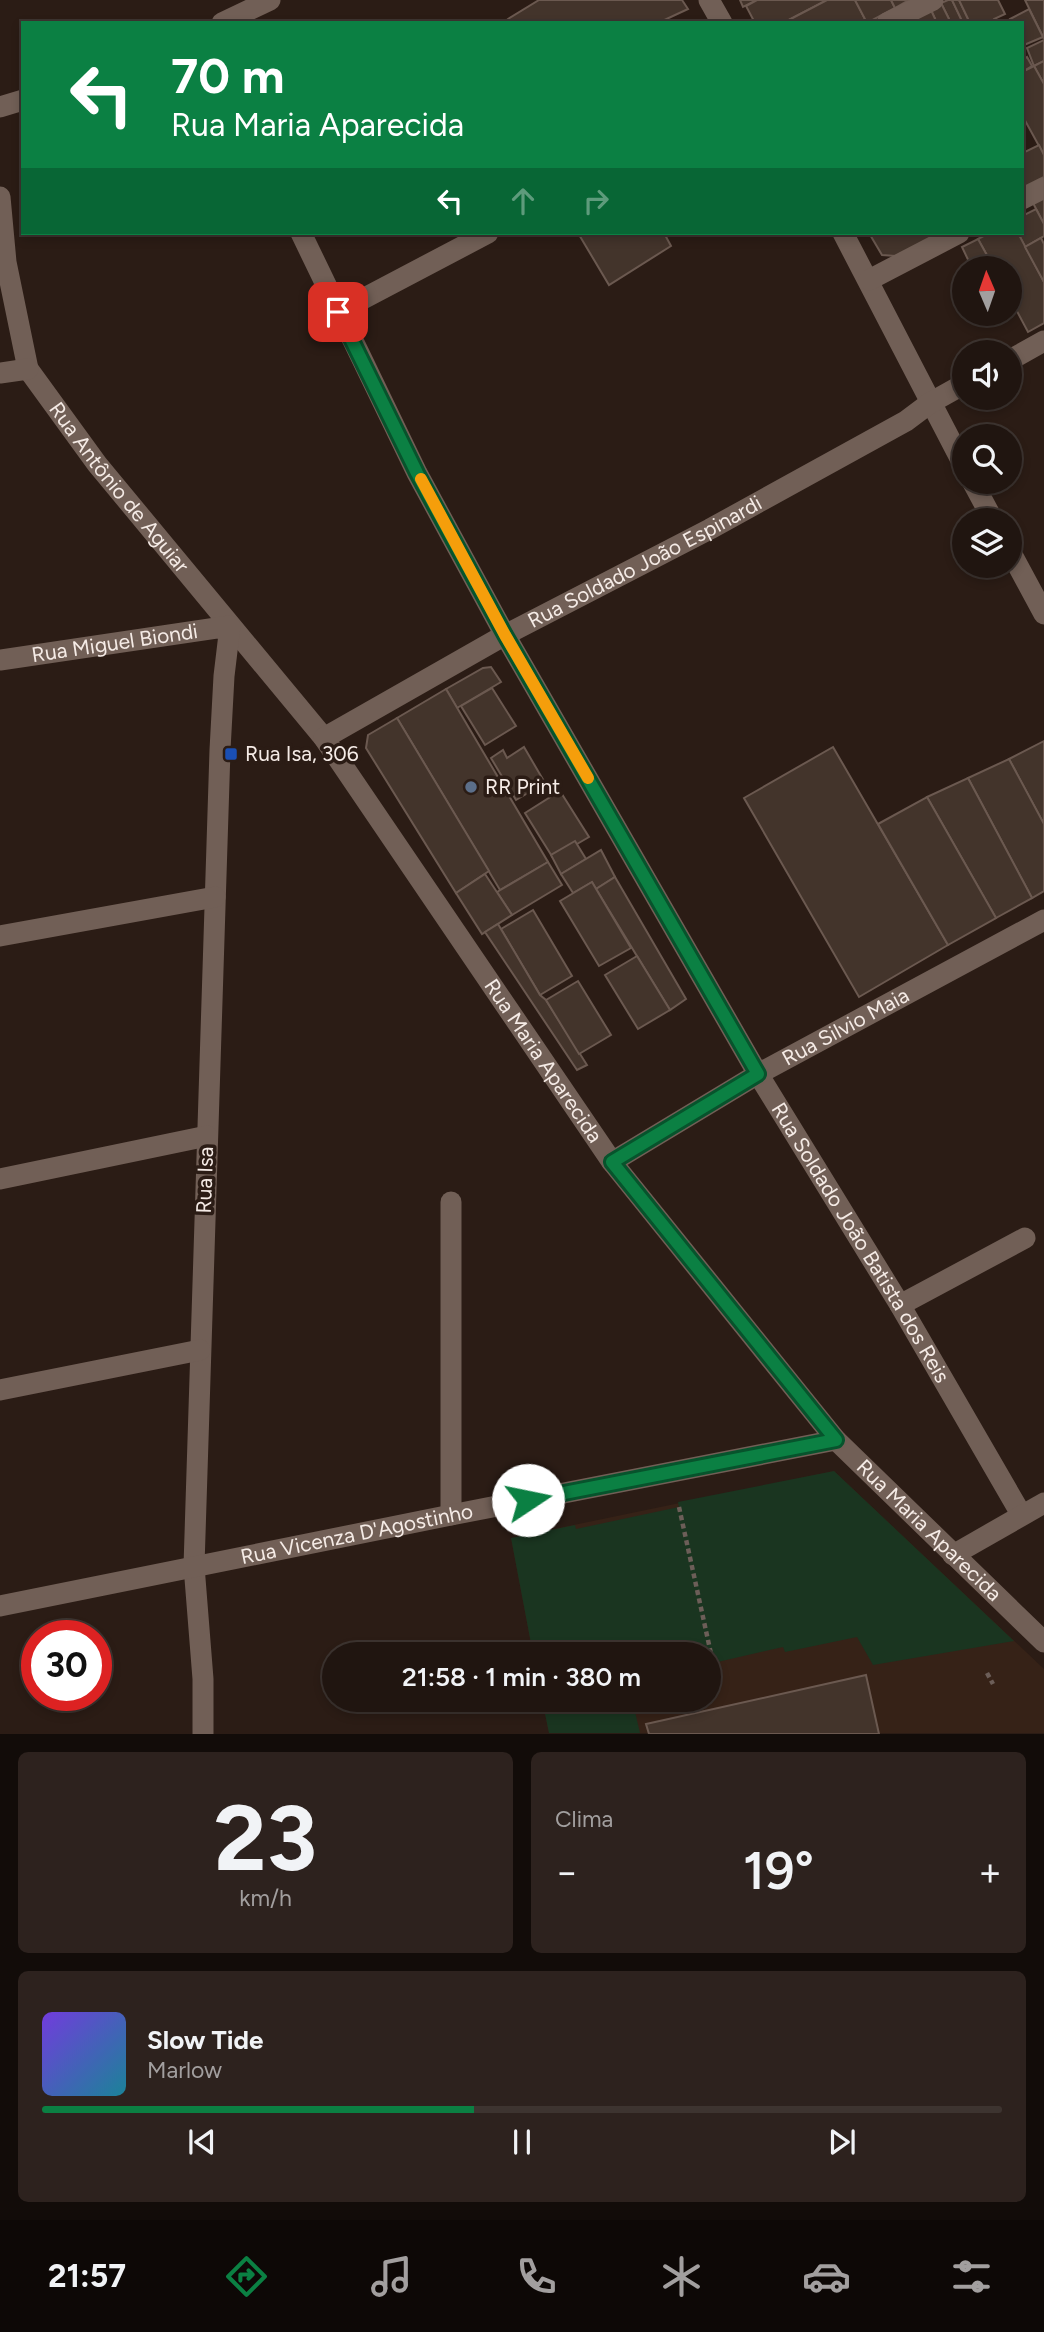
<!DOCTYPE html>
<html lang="pt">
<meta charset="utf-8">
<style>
:root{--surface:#201510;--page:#2d221e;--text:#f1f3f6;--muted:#a29f9f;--line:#3d3430;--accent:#0b8043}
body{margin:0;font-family:Figtree,sans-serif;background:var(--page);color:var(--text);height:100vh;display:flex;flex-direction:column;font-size:26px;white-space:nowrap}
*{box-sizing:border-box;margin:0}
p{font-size:23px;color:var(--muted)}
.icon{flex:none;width:38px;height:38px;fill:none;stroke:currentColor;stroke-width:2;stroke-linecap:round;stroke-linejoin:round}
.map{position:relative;height:1734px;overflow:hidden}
.side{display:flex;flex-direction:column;gap:18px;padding:18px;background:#120c09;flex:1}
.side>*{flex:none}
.banner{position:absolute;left:21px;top:21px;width:1003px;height:214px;border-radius:0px;box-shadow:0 4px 10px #0003,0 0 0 2px var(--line);background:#0b8043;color:#fff;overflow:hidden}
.needle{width:46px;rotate:358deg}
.controls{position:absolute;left:952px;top:256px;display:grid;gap:14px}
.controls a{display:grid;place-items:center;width:70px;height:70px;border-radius:50%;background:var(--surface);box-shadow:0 4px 10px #0003,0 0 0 2px var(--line);font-size:35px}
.speed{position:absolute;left:21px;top:1620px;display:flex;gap:14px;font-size:35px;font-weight:700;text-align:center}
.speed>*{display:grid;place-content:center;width:91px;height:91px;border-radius:50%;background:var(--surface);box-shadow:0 4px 10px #0003,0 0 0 2px var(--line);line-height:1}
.speed .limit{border:10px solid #d22;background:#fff;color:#111}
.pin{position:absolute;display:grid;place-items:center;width:60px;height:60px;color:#fff;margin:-30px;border-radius:14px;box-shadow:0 4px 10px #0006}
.me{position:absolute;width:77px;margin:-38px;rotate:79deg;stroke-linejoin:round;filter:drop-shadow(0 0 5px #0008)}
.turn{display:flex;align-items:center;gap:24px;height:147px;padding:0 35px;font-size:32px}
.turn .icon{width:91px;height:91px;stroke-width:2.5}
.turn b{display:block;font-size:49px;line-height:60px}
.lanes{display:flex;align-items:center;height:66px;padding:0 35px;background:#0003;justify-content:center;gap:35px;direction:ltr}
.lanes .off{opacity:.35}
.big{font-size:52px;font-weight:600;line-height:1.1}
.side .tile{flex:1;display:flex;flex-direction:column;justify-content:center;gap:10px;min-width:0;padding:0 24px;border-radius:10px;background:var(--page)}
.side .dial{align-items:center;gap:0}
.dial b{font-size:91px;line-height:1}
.song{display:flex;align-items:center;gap:21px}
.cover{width:84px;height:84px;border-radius:10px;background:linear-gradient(135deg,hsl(260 70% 55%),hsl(190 70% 35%))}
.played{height:7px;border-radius:4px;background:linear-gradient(90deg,var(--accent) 45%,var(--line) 45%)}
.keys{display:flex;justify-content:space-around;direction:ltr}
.heat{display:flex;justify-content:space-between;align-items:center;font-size:38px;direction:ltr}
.side .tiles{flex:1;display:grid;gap:18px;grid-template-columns:1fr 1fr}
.tile:last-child{grid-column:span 2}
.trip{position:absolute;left:322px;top:1642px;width:399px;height:70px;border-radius:35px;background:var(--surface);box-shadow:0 4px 10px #0003,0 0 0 2px var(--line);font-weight:600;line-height:70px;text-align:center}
.tabs{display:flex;height:112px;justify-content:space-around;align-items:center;background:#0d0806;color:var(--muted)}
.tabs .icon{width:49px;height:49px}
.tabs .selected{color:var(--accent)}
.tabs b{font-size:32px;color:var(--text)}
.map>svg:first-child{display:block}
.built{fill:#362217}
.green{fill:#1a3520}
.building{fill:#43342b;stroke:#6b5950;stroke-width:2}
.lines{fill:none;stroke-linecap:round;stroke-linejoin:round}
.path{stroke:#6c5e58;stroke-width:4.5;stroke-dasharray:5 3.5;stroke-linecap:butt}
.street{stroke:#715f56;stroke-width:21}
.route-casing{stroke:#07532c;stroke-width:18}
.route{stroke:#0b8043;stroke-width:12}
.slow{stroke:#f59e0b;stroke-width:12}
.transit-dot{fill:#1a4fb4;stroke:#2b1c15;stroke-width:2.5}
.service-dot{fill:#5c6f8a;stroke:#2b1c15;stroke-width:2.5}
.labels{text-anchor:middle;stroke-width:7;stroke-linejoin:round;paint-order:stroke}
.street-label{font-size:21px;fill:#f5ebe6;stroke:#2b1c15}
.poi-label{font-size:21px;fill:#f5ebe6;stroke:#2b1c15;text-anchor:start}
</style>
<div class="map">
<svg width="1044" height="1734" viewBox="0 0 1044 1734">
<rect width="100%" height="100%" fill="#2b1c15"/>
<!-- built -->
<path class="built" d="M834,1471L1044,1669V1733H549L542,1699H709V1654H533L511,1538Z"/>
<!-- green -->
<g class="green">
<path d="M834,1471L1014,1641L873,1665L857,1637L785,1652L783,1647L709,1664V1654H533L511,1538L575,1525L576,1529L679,1507L678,1502Z"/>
<path d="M542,1699H632L640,1733H549Z"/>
</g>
<!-- building -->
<g class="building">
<path d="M539,0H682L688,9L658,23H510L508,19Z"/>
<path d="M740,0H757L743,7Z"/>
<path d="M757,0H827L783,23H755L746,6Z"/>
<path d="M827,0H855L867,23H783Z"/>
<path d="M855,0H891L895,8L867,23Z"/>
<path d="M891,0H909L895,8Z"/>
<path d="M948,0H952L963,23H951L941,3Z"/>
<path d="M952,0H959L970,23H963Z"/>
<path d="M959,0H998L1005,14L994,19L995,23H970Z"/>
<path d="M1025,0H1044V39L1043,37Z"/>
<path d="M941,3L951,23H937L930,8Z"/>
<path d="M930,8L937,23H900Z"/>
<path d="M1029,9L1043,37L1024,45L1022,23H1012L1010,19Z"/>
<path d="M1044,40V61L1034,66L1027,48Z"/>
<path d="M1022,56L1024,59L1027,57L1032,66L1022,72Z"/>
<path d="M1044,61V84L1034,66Z"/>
<path d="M1034,66L1044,84V155L1022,115V72Z"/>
<path d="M1022,145L1025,152L1039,145L1044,155V177L1022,188Z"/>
<path d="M1044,198V224L1033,203Z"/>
<path d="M1036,209L1044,224V236L1025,247L1018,233H1022V216Z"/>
<path d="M578,233H664L671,246L609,285Z"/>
<path d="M869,233H941L896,256L882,255Z"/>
<path d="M989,233H1018L1044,282V323L1028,332L1010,298V268H994L978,239Z"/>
<path d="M1041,238L1044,244V282L1025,247Z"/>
<path d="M978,239L994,268H972L962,247Z"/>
<path d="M491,667L501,682L457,708L446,689L483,668Z"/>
<path d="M492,688L516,726L485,745L461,706Z"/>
<path d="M446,689L548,862L500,890L397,718Z"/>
<path d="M397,718L489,871L456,893L366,748L368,735Z"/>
<path d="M1044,741V824L1009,759Z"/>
<path d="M524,747L545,783L516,800L491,758L503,750L507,758Z"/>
<path d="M833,747L948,945L859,997L744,798Z"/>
<path d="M1009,759L1044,824V891L1032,898L968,778Z"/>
<path d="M968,778L1032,898L996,918L927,797Z"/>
<path d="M560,791L589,837L553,858L525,813Z"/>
<path d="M927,797L996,918L948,945L878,824Z"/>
<path d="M575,841L586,859L561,874L551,855Z"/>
<path d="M601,850L615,877L596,889L592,882L573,893L561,874Z"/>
<path d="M548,862L562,885L512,915L497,892Z"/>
<path d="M485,874L512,915L482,934L456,893Z"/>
<path d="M615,877L686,999L670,1010L596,889Z"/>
<path d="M592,882L631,948L599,966L560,901Z"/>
<path d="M533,910L572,976L540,995L501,929Z"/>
<path d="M498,924L540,995L546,1000L587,1065L577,1070L485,932Z"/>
<path d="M637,956L670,1010L638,1029L605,975Z"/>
<path d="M578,981L611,1035L579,1054L546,1000Z"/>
<path d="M866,1675L879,1734H649L646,1724Z"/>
</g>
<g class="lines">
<!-- path -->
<g class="path">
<path d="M679,1507L713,1663"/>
<path d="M987,1673L993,1684"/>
</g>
<!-- street -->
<g class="street">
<path d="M709,0L722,23"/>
<path d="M222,23L270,0"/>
<path d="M887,23L933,0"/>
<path d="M0,107L23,100"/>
<path id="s1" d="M0,197L6,262L28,369L97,464L324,738L612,1162L836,1440L1044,1642"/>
<path d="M1022,199L1044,188"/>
<path id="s2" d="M301,233L417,473L505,635L758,1074L900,1305L1021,1514"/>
<path d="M843,233L964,466"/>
<path d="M869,280L959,233"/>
<path d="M338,312L488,233"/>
<path d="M1010,360L1044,341"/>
<path d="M0,373L28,369"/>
<path d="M972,481L993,520"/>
<path d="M1010,551L1044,614"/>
<path id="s3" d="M0,660L230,626L224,676L220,750L194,1566L203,1679V1734"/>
<path id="s4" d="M324,738L505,635L710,529L906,421L930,403L964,384"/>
<path d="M0,936L215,897"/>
<path id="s5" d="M612,1162L758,1074L1044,920"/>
<path d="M0,1179L207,1136"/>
<path d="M900,1305L1025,1238"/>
<path d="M0,1390L200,1350"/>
<path d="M451,1515V1202"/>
<path d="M953,1555L1044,1503"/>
<path id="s6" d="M0,1606L451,1515L836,1440"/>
</g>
</g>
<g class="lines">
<!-- route casing -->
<g class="route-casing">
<path id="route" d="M338,312L417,473L505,635L758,1074L612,1162L836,1440L528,1500"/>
</g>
<!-- route -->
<use href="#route" class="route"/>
<!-- slow -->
<path class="slow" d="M421,479L505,635L588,778"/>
</g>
<!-- markers -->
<rect class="transit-dot" x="224" y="747" width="14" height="14" rx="3.5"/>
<circle class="service-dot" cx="471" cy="787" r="7"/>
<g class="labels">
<!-- street labels -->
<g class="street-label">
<text dy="7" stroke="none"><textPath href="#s1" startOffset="324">Rua Antônio de Aguiar</textPath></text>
<text dy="7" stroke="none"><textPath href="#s4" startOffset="366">Rua Soldado João Espinardi</textPath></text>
<text dy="7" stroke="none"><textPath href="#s3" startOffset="116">Rua Miguel Biondi</textPath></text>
<text dy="7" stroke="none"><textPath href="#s5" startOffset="270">Rua Silvio Maia</textPath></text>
<text dy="7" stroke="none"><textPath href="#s1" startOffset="1038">Rua Maria Aparecida</textPath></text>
<text transform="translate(205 1180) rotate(-88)" y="7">Rua Isa</text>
<text dy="7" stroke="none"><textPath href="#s2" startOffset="1155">Rua Soldado João Batista dos Reis</textPath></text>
<text dy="7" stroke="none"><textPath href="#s1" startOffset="1647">Rua Maria Aparecida</textPath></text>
<text dy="7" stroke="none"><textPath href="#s6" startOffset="364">Rua Vicenza D'Agostinho</textPath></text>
</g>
<!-- poi labels -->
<g class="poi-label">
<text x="245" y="761">Rua Isa, 306</text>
<text x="485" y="794">RR Print</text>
</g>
</g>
</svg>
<div class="controls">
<a><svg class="needle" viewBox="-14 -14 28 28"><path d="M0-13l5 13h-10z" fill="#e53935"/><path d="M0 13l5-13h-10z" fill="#a29f9f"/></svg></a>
<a><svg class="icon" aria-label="sound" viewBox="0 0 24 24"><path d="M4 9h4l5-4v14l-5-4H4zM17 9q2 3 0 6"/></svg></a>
<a><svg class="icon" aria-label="search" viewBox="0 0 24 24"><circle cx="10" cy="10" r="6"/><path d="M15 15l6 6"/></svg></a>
<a><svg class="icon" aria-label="layers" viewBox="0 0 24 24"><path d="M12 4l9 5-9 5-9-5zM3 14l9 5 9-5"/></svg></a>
</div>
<div class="speed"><div class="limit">30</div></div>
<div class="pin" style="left:338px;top:312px;background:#d93025"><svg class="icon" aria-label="arrive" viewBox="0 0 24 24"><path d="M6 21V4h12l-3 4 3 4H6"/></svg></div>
<svg class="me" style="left:528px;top:1500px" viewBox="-20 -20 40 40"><circle r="19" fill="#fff"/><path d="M0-13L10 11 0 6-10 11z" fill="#0b8043"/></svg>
<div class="trip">21:58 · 1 min · 380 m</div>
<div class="banner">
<div class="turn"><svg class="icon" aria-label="left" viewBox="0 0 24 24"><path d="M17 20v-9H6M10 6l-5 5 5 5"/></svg><div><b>70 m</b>Rua Maria Aparecida</div></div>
<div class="lanes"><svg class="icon" aria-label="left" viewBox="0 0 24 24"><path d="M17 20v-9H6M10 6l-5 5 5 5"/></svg><svg class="icon off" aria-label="ahead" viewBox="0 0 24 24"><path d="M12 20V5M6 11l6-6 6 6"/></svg><svg class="icon off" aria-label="right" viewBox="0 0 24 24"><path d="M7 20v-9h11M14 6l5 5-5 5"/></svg></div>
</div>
</div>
<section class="side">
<div class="tiles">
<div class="tile dial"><b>23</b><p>km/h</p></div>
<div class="tile"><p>Clima</p>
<div class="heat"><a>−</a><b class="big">19°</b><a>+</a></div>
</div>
<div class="tile">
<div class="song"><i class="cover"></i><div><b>Slow Tide</b><p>Marlow</p></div></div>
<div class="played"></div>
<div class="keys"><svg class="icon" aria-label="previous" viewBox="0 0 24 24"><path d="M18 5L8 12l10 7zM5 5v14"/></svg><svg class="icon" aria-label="pause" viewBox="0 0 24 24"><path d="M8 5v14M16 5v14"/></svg><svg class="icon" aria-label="next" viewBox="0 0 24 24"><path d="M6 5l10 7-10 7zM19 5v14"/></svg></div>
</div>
</div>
</section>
<nav class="tabs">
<b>21:57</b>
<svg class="icon selected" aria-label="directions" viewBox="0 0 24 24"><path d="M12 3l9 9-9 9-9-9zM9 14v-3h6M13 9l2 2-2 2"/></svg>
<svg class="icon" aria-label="music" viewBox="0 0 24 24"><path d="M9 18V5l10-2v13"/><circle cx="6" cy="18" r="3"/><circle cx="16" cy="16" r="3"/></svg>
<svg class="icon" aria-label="phone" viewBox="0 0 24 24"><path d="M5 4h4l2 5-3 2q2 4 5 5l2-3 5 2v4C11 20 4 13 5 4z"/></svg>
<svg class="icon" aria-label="climate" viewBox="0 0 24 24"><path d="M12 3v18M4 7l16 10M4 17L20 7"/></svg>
<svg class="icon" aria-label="car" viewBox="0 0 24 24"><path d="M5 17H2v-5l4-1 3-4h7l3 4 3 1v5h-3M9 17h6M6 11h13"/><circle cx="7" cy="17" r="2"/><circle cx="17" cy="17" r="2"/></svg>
<svg class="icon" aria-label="filters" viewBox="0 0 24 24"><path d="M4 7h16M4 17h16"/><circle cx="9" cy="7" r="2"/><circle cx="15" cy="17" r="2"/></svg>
</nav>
